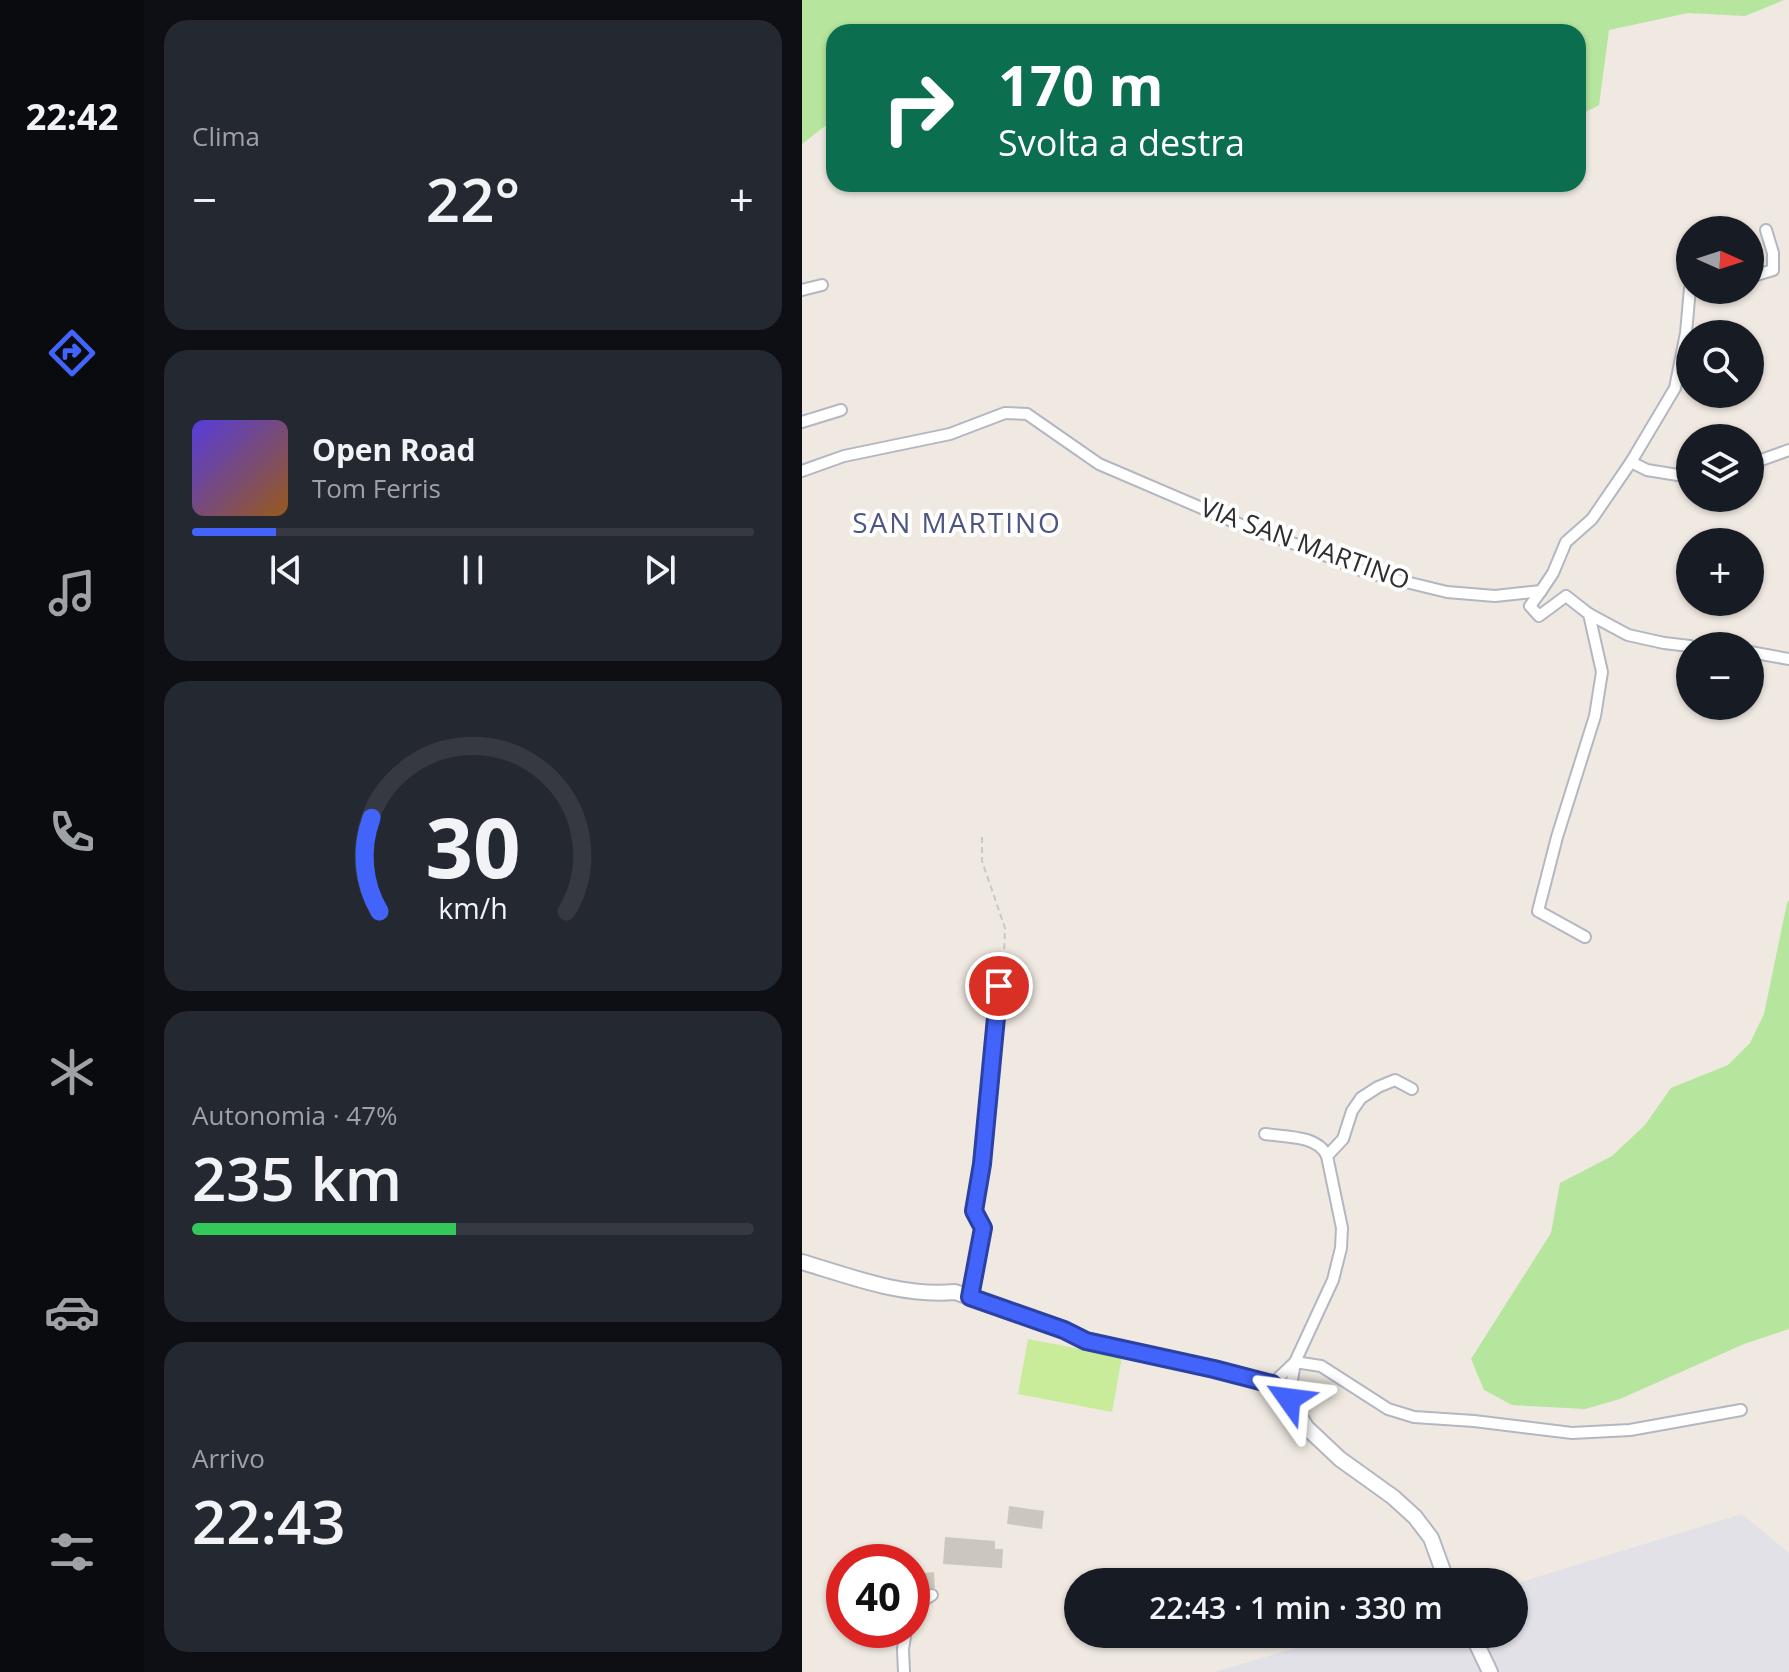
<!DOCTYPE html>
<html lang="it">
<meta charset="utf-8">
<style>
:root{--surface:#171b24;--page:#242831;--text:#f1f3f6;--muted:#9ea1a6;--line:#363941;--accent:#4264fb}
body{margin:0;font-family:"Open Sans",sans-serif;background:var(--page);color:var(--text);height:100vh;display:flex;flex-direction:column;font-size:30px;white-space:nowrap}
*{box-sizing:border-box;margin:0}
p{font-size:26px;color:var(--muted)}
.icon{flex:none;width:44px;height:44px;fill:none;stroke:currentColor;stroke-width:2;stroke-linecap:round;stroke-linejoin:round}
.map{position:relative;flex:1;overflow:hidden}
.side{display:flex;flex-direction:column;gap:20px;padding:20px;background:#0d0f14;width:658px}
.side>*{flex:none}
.guide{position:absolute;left:24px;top:24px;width:760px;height:168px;border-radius:24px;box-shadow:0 2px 6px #0004;background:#0b6e4f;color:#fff;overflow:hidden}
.needle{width:52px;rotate:93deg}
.controls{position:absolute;left:874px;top:216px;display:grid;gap:16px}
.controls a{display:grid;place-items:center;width:88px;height:88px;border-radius:50%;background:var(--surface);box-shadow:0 2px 6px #0004;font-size:40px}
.speed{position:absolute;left:24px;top:1544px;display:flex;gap:16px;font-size:40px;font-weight:700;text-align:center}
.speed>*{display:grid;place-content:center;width:104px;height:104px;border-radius:50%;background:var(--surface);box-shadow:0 2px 6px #0004;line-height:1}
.speed .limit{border:12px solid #d22;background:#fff;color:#111}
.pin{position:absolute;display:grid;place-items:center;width:68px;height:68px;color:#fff;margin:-34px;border:4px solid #fff;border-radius:50%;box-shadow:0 2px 8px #0007}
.me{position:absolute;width:88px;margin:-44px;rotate:301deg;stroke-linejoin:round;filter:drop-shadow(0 0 6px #0008)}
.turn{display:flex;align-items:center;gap:28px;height:168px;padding:0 40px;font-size:36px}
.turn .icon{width:104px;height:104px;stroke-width:2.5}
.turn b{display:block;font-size:56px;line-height:68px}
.big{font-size:60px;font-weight:600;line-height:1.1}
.side .card{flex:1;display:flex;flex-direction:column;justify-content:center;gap:12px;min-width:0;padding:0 28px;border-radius:24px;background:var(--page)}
.side .dial{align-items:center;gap:0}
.dial svg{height:208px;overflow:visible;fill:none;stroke:var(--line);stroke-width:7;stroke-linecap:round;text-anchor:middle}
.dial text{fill:var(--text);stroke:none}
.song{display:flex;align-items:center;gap:24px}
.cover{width:96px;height:96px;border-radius:12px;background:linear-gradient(135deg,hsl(250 70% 55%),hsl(30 70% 35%))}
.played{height:8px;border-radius:4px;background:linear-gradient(90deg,var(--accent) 15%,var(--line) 15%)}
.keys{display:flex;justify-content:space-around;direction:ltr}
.heat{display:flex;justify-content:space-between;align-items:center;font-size:44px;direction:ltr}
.charge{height:12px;border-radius:6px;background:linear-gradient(90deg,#34c759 47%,var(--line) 0)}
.trip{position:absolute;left:262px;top:1568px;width:464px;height:80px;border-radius:40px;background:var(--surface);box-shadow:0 2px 6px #0004;font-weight:600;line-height:80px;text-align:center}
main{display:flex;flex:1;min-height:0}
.tabs{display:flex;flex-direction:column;width:144px;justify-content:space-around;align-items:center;background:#090b0e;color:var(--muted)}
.tabs .icon{width:56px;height:56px}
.tabs .current{color:var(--accent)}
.tabs b{font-size:36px;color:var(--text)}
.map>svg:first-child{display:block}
.industrial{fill:#e3e1e8}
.green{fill:#b6e59e}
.pitch{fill:#c9ec9a}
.building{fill:#cbc7bf}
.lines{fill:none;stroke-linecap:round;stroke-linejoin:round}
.minor-casing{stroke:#b4b7c1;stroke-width:14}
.tertiary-casing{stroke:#b4b7c1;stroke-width:18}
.path{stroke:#c9c9c9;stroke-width:2;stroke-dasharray:6 4;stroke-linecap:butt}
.minor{stroke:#fff;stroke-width:10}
.tertiary{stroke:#fff;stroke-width:14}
.route-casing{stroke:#2b41a3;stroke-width:20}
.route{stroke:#4264fb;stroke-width:14}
.labels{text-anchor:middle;stroke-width:8;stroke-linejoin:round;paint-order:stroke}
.street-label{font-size:26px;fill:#2e2e2e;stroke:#fff}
.neighbourhood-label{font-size:28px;letter-spacing:2px;fill:#4d5680;stroke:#fff}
</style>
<main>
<nav class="tabs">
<b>22:42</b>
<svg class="icon current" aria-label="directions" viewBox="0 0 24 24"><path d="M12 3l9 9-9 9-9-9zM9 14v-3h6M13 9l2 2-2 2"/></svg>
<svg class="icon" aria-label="music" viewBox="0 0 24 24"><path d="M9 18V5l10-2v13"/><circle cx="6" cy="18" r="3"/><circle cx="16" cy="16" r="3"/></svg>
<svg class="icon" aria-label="phone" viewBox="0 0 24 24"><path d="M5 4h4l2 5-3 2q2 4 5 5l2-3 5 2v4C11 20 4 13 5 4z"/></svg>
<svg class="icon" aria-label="climate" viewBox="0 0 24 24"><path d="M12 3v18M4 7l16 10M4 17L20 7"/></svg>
<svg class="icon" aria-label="car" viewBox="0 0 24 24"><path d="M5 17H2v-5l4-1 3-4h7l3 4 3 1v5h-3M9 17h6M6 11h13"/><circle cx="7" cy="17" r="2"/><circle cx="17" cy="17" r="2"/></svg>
<svg class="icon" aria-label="filters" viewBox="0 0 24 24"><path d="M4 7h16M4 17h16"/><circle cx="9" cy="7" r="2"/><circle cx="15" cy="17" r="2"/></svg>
</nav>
<section class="side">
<div class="card"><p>Clima</p>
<div class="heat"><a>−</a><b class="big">22°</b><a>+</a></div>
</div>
<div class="card">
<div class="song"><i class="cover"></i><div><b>Open Road</b><p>Tom Ferris</p></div></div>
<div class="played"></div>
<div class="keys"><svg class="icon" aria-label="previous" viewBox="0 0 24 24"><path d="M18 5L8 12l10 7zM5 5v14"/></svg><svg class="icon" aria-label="pause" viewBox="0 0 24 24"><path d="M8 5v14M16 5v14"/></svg><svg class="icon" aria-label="next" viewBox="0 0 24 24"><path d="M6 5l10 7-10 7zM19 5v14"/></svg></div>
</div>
<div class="card dial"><svg viewBox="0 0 100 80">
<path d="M14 69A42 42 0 1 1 86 69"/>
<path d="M14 69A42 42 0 0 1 11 33" stroke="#4264fb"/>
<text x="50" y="56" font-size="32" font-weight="700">30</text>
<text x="50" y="72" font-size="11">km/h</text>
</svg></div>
<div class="card"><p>Autonomia · 47%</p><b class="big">235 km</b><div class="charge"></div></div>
<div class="card"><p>Arrivo</p><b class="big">22:43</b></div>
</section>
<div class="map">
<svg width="987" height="1672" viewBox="0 0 987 1672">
<rect width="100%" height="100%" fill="#efe9e1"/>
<!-- industrial -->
<path class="industrial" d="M940,1514L987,1553V1672H412L541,1634H712V1584Z"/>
<!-- green -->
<g class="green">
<path d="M0,0H982L943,16L886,13L807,30L797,105L776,116V32H32V119L0,144Z"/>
<path d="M987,900V1329L942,1344L818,1399L783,1409L710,1405L682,1390L669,1359L749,1233L758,1183L810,1156L843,1125L869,1088L926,1065L948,1043L962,1014L985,903Z"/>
</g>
<!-- pitch -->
<path class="pitch" d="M226,1339L320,1357L310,1412L216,1394Z"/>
<!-- building -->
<g class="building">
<path d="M207,1506L242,1511L240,1529L205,1524Z"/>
<path d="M143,1537L193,1541V1549H201L200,1568L141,1564Z"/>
<path d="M132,1572L133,1588L116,1596L112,1574Z"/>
</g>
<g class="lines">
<!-- minor casing -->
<g class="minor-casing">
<g id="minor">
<path d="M948,277L971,270V253L964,230"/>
<path d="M0,290L20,285"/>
<path d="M0,422L39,410"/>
<path d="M829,462L845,470L888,477"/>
<path d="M948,464L987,450"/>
<path d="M0,471L42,456L148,434L203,413L225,414L297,464L451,530L508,549L563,572L645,592L693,596L739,591L751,573L764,542L790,519L829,462L873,388L884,333L888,288"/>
<path d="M739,591L728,606L737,616L764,596L787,614L800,672L793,716L755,837L736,911L783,937"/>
<path d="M787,614L826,635L862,643L888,646"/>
<path d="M948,652L987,659"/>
<path d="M463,1134C483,1137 516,1135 525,1156"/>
<path d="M168,1297L181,1228L172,1211L180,1164L197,986"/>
<path d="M470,1384L493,1362L519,1366L586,1409L612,1417L672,1421L770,1433L828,1430L939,1410"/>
<path d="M487,1399L493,1362L531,1280L539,1248L540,1228L525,1156L541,1139L550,1111L559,1098L576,1087L593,1080L610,1089"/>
<path d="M110,1607L130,1595"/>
<path d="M102,1672L101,1649L104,1630"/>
</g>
</g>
<!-- tertiary casing -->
<g class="tertiary-casing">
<g id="tertiary">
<path d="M0,1262C50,1277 101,1297 153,1292L262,1330L284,1341L365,1358L470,1384L487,1399L504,1427L538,1459L591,1497L613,1517L629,1538L645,1582"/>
<path d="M670,1634L688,1672"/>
</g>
</g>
<!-- path -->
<path class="path" d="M180,837V861L203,928L202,954L199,975"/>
<!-- minor -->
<use href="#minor" class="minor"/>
<!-- tertiary -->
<use href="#tertiary" class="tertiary"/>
</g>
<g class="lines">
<!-- route casing -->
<g class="route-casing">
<path id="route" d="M197,986L180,1164L172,1211L181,1228L168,1297L262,1330L284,1341L412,1369L470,1384L487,1399"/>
</g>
<!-- route -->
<use href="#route" class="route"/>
</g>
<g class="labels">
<!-- street labels -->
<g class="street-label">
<text transform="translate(503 544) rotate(20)" y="9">VIA SAN MARTINO</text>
</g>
<!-- neighbourhood labels -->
<g class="neighbourhood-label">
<text x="155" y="533">SAN MARTINO</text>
</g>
</g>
</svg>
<div class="controls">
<a><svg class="needle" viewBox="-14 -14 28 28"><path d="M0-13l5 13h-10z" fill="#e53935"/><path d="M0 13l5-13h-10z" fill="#9ea1a6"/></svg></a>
<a><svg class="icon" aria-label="search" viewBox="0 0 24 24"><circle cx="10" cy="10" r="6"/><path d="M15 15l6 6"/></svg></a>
<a><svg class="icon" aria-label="layers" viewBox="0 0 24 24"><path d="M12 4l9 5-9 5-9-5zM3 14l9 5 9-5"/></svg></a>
<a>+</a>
<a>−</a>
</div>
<div class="speed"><div class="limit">40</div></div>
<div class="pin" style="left:197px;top:986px;background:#d93025"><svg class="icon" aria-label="arrive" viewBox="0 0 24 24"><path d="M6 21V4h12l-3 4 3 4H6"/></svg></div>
<svg class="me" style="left:487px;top:1399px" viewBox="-20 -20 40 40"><path d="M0-17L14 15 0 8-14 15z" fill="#4264fb" stroke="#fff" stroke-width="4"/></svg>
<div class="trip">22:43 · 1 min · 330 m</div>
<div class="guide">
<div class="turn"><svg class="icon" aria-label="right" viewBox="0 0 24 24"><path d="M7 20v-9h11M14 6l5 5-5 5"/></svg><div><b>170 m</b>Svolta a destra</div></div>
</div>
</div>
</main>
